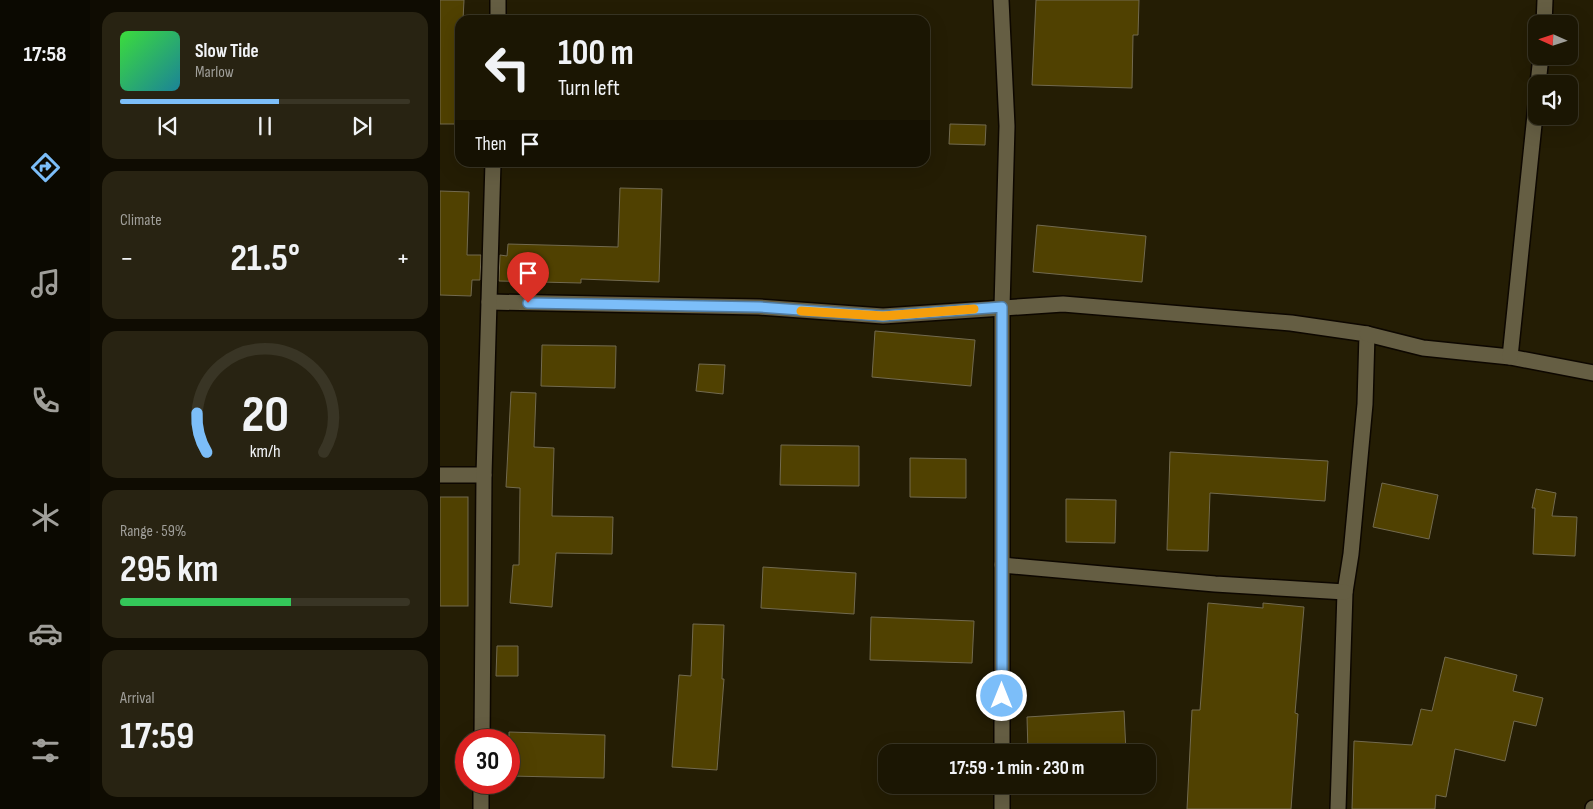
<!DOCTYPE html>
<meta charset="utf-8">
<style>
:root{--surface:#1b1603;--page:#282312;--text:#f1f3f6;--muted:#a09f9a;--line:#393525;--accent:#7cbef9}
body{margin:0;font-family:"Sofia Sans Condensed",sans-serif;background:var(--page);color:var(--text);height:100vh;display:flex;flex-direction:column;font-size:19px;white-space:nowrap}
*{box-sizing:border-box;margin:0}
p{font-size:16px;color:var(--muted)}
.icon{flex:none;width:28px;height:28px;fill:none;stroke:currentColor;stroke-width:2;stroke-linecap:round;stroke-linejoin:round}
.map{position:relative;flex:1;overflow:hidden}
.sheet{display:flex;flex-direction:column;gap:12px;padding:12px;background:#0f0c02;width:350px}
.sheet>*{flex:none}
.banner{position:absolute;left:15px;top:15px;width:475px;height:152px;border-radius:15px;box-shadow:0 5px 20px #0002,0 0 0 1px var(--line);background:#1b1603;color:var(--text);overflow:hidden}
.needle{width:32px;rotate:273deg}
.controls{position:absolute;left:1088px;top:15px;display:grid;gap:10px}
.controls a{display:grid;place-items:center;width:50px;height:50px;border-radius:10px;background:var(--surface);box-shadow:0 5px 20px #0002,0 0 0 1px var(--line);font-size:25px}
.speed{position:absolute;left:15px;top:729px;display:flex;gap:10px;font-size:25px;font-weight:700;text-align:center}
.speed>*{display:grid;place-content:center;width:65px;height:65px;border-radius:50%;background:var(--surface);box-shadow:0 5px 20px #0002,0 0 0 1px var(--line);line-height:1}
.speed .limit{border:8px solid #d22;background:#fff;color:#111}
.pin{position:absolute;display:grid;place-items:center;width:42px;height:42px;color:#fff;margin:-51px -21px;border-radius:50% 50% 50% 0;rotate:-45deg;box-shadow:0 0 5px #0007}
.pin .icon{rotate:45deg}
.me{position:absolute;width:55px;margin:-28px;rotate:0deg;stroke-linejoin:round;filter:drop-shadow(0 0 4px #0008)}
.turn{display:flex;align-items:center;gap:18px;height:105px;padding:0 20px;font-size:22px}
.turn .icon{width:65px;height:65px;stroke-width:2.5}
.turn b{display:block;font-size:35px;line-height:42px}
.then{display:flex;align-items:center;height:48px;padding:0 20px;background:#0003;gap:10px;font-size:19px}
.big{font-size:38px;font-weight:700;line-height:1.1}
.sheet .card{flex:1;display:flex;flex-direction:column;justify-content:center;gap:8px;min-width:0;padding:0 18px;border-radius:15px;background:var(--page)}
.sheet .dial{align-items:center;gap:0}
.dial svg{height:130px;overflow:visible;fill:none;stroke:var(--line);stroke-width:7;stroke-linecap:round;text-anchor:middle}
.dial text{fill:var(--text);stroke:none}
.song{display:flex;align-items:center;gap:15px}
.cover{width:60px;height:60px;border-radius:8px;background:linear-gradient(135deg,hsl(120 70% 55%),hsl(190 70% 35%))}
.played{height:5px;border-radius:2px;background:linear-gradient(90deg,var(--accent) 55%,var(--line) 55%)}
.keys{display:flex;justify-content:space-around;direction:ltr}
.heat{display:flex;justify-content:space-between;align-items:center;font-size:28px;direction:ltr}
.charge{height:8px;border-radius:4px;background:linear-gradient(90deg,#34c759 59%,var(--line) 0)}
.trip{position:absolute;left:438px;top:744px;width:278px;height:50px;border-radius:15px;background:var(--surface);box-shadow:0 5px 20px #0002,0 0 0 1px var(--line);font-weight:700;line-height:50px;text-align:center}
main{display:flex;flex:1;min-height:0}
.tab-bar{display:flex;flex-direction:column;width:90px;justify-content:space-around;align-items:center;background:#0b0901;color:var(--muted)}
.tab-bar .icon{width:35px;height:35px}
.tab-bar .selected{color:var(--accent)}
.tab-bar b{font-size:22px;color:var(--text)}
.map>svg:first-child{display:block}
.building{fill:#504101;stroke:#726a4f}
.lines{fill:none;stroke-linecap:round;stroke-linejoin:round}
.street-casing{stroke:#0d0700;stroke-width:18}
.street{stroke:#655e43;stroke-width:15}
.route-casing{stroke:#517ca2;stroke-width:12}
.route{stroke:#7cbef9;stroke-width:9}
.slow{stroke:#f59e0b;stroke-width:9}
</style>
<main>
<nav class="tab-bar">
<b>17:58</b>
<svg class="icon selected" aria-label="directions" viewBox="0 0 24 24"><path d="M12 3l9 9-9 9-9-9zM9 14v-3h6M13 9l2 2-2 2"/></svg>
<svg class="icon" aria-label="music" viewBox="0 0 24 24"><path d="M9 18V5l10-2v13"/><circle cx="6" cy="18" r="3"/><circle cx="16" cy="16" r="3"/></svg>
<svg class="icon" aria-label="phone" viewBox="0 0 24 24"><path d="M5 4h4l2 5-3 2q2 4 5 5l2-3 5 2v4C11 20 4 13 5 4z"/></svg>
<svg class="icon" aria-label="climate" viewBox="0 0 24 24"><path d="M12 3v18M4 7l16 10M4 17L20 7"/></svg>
<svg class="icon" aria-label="car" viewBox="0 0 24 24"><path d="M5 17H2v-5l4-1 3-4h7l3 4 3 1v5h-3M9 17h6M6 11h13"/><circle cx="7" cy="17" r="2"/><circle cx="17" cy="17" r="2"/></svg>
<svg class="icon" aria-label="filters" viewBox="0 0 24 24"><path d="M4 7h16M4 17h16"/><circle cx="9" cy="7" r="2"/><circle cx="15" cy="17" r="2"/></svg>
</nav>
<section class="sheet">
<div class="card">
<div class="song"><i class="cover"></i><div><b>Slow Tide</b><p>Marlow</p></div></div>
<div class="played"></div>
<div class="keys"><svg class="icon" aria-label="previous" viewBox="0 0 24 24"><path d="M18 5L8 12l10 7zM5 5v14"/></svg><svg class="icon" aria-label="pause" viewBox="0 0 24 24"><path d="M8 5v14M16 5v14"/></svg><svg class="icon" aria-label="next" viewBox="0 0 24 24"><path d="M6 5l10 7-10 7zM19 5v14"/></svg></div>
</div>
<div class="card"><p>Climate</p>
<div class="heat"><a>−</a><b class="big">21.5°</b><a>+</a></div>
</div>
<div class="card dial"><svg viewBox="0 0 100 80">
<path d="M14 69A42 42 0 1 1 86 69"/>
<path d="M14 69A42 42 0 0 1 8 45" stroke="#7cbef9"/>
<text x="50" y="56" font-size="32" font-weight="700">20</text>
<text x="50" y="72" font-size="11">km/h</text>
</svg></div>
<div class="card"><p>Range · 59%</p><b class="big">295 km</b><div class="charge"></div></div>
<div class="card"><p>Arrival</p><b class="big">17:59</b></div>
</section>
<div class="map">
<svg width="1153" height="809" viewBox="0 0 1153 809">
<rect width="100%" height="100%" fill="#241d04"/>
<!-- building -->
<g class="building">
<path d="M0,0H24L23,20H20V124H0Z"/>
<path d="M596,0H699L698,35H693L692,88L592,85Z"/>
<path d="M510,124L546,125L545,145L509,144Z"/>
<path d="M180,188L222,189L219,282L141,279V283L59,281L60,255L67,256L68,244L178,247Z"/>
<path d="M0,191L29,192L27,255H41L40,280H32L31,296L0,295Z"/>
<path d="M597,225L706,236L702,282L593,272Z"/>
<path d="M435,331L535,340L531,386L432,377Z"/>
<path d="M102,345L176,346L175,388L101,386Z"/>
<path d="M259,364L285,365L283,394L256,391Z"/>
<path d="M71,392L96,393L94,447L114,448L112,516L173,517L172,554L116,553L112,607L70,603L73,565H79L80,488L66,487Z"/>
<path d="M341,445L419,446V486L340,485Z"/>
<path d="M730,452L888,461L885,501L770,493L768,551L727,550Z"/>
<path d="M470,458L526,459V498L470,497Z"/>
<path d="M942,483L998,495L989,539L933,527Z"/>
<path d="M1096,489L1116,493L1112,516L1137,517L1135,556L1093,554L1095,508H1092Z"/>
<rect x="0" y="497" width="28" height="109"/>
<path d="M626,499L676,500L675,543L626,542Z"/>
<path d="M323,567L416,573L414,614L321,608Z"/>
<path d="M768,603L823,608V603L864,607L855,713L858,714L851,809H747L752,710H760Z"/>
<path d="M431,617L534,621L532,663L430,660Z"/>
<path d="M253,624L284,625L282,679H284L277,770L232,767L239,675L251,676Z"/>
<path d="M57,646H78V676H56Z"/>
<path d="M1005,657L1077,675L1073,691L1103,698L1096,726L1074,721L1065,761L1015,749L1006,797L996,795L995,809H912L914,741L972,745L981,709L992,711Z"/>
<path d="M684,711L686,752H588L587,717Z"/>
<path d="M69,732L165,735L164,778L69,776Z"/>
</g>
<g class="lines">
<!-- street casing -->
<g class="street-casing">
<g id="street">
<path d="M561,0L567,126L562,307V752"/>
<path d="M58,20V0"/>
<path d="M1104,24L1105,0"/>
<path d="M1098,84L1101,56"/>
<path d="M49,302L319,307L443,316L623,304L851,323L927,334L925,404L911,554L905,592L898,809"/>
<path d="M927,334L983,348L1070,357L1153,373"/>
<path d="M1070,357L1096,105"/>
<path d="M0,475H44"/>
<path d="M562,565L775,584L905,592"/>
<path d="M42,740L44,475L53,162"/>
<path d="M562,785V809"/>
<path d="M41,809V782"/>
<path d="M1153,809V808"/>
</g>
</g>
<!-- street -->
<use href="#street" class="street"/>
</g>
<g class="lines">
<!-- route casing -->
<g class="route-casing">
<path id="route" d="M88,303L320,307L443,316L562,307V696"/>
</g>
<!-- route -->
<use href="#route" class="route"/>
<!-- slow -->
<path class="slow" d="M361,311L443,316L534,309"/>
</g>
</svg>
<div class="controls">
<a><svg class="needle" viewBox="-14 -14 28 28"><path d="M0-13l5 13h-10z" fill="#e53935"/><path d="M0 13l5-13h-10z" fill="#a09f9a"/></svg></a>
<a><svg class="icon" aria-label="sound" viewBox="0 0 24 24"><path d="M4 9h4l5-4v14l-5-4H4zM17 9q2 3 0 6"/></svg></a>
</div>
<div class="speed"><div class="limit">30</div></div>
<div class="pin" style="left:88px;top:303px;background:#d93025"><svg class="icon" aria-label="arrive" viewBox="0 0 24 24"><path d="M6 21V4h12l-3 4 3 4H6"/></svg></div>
<svg class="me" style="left:562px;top:696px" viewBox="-20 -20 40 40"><circle r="17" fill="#7cbef9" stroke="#fff" stroke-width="3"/><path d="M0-11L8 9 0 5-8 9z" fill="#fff"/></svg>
<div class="trip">17:59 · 1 min · 230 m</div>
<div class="banner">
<div class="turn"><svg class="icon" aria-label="left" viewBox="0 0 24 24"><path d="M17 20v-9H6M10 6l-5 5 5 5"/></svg><div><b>100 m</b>Turn left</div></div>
<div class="then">Then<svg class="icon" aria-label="arrive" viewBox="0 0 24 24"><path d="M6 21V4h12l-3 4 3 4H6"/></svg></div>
</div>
</div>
</main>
